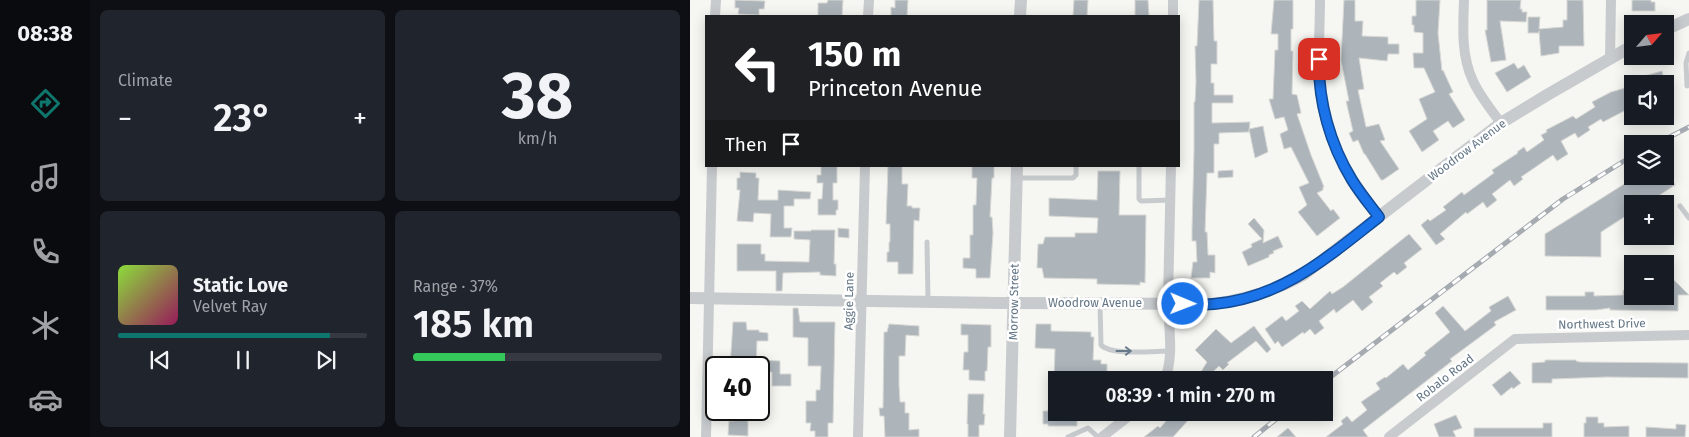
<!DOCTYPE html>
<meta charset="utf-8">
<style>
:root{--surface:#171b24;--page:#20242c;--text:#f1f3f6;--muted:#9ea1a6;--line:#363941;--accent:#0f766e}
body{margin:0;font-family:"Fira Sans",sans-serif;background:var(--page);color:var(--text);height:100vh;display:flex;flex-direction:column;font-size:19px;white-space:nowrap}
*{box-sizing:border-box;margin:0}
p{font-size:16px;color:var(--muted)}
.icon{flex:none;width:28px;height:28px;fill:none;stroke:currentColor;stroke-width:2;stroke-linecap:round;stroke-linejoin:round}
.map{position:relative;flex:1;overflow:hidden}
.details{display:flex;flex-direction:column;gap:10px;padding:10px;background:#0d0f14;width:600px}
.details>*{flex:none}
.hud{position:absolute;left:15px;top:15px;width:475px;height:152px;border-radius:0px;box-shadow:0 2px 12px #0003;background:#202124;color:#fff;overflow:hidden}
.needle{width:32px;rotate:62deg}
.tools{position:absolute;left:934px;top:15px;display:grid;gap:10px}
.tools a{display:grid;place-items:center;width:50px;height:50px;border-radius:0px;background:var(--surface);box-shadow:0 2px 12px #0003;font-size:25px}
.speed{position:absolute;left:15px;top:356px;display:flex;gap:10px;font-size:25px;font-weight:700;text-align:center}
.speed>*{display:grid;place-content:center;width:65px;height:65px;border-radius:50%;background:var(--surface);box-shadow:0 2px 12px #0003;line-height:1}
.speed .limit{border:2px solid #111;border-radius:8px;background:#fff;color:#111}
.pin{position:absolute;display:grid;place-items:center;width:42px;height:42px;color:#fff;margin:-21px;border-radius:10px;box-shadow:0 2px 8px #0006}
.me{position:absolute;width:55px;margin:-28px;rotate:91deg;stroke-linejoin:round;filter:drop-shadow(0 0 4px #0008)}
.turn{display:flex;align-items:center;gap:18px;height:105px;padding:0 20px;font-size:22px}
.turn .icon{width:65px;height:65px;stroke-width:2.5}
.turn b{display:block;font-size:35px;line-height:42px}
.then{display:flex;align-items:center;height:48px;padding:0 20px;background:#0003;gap:10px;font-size:19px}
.big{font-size:38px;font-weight:600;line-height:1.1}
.details .card{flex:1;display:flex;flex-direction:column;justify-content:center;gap:8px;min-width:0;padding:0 18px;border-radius:8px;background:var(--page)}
.details .dial{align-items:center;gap:0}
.dial b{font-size:65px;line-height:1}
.song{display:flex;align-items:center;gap:15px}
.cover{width:60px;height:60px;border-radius:8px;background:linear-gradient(135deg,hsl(90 70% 55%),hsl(330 70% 35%))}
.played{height:5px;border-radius:2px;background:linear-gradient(90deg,var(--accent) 85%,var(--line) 85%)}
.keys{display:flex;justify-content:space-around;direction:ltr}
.heat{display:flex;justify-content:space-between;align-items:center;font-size:28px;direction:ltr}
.charge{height:8px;border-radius:4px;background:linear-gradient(90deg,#34c759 37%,var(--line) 0)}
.details .tiles{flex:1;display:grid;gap:10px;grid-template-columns:repeat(2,1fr)}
.trip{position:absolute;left:358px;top:371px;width:285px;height:50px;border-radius:0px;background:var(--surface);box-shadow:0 2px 12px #0003;font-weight:600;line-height:50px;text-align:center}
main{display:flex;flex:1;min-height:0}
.dock{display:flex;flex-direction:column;width:90px;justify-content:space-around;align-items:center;background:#090b0e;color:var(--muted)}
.dock .icon{width:35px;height:35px}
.dock .selected{color:var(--accent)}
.dock b{font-size:22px;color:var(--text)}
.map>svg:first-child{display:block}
.building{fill:#adb5bb;stroke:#d7d7d4}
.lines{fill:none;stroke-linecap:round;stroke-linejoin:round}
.service{stroke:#c8cbce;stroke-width:5}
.minor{stroke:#c8cbce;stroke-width:10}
.tertiary{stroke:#c8cbce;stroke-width:12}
.rail-casing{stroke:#a5abb1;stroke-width:5}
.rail{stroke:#fff;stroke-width:3;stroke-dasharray:9;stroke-linecap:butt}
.oneway{stroke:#67798a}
.route-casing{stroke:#114b97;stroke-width:12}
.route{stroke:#1a73e8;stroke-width:9}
.labels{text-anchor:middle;stroke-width:5;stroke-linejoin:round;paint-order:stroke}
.street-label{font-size:12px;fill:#627586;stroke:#fff}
</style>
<main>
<nav class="dock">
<b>08:38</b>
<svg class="icon selected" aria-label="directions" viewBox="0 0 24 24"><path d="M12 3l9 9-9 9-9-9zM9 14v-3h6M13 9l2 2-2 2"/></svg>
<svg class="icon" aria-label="music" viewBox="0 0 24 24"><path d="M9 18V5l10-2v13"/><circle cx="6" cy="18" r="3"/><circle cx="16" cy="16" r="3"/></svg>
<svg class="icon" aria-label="phone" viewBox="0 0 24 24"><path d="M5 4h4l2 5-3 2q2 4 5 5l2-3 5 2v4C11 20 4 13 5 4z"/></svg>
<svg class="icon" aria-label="climate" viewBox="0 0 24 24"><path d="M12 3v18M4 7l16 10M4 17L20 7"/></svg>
<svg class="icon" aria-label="car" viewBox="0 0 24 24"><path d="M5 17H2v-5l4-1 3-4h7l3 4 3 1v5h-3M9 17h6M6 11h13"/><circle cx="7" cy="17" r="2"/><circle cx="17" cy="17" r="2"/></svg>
</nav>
<section class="details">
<div class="tiles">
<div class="card"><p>Climate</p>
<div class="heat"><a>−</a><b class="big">23°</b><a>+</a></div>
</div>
<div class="card dial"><b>38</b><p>km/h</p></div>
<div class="card">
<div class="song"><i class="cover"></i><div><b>Static Love</b><p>Velvet Ray</p></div></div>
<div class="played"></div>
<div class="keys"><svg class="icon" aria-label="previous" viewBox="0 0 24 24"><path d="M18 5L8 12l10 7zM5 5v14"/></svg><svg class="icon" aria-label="pause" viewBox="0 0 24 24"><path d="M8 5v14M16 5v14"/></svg><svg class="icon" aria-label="next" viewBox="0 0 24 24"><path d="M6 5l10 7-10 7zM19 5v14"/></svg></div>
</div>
<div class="card"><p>Range · 37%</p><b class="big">185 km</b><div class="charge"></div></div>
</div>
</section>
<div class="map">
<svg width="999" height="437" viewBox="0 0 999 437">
<rect width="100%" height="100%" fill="#f6f6f2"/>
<!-- building -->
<g class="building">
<path d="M45,0L75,1L74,9H69V15L48,14L49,8H45Z"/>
<path d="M138,0H153L152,16H128V3H137Z"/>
<path d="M205,0H218L217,16H201V7L205,8Z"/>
<path d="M384,0H398L397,16H383Z"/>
<path d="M445,0H458L459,16H445Z"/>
<path d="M509,0H523L524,41H527V64H521V83H524V95H543V103H522V123L560,122L559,132L529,133V144H524V173H517L515,232H517L518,255H525V273L520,272V278H501L503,262H507L506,241H502V230L504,151V102H505L506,82L505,46H507Z"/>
<path d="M584,0H603V29H601V51H603L602,94L607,95L611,113L607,114L621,155L634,187H633V190L627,193L641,211L643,209L650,218L627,236L608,212L617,205L609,187L619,183L601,147L594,149L590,134L598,130L594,117L585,119L579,99H583L585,50H588V34H581Z"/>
<path d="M654,0H665V21H673L672,36L698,37V44H709V54H698L697,61L669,58L674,89L668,90L676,127L689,124L695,140L690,141L709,169L693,180H691L675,154H674L668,140L663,142L659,133L663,131L656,101H659L651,60Z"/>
<path d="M726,0H750L748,33L752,71L753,70L763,92L759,94L775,120L763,128L758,121L743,131L749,140L732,152L719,131L737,119L729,99L745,92L734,68H724L723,53H733V33L724,32V25H722V16H726Z"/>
<path d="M797,0H831L830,9H832V12H837L836,22L810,21L816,60L801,62L795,30H797Z"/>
<path d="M877,0H893L894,46H869V53L851,56L849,31V33H838V17H850L849,29L873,27V20H877Z"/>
<path d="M942,0H961V2H965V11H942Z"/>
<path d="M824,63L828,69L834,65L841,77L817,92L805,73Z"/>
<path d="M972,71L975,84H955L954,76Z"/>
<path d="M942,86V109L935,112L934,111L913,122L911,119L898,127L900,130L888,138L885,133L871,141L878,154L867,161L863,155L831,177L833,179L824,186L820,180L802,194L807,200L797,208L793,202L777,214L776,212L750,234L755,239L746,245L731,225L738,219L740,221L756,210L753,207L772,192L774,195L804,173L802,170L828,153L827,152L834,147L837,152L854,140L851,135L857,132L856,130L883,116L886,119L905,107L902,102L921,92Z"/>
<path d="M573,126L578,152L565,158L559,129Z"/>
<path d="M131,166H147V183H143V200H148V210H146V215H128V199H132L133,183H127V175H131Z"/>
<path d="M198,166H212V184H218L217,206H222V208H230L229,221L224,220L223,274H208V262H197V252H199V242H200V224H196Z"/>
<path d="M282,166H304V178H302L300,217H302L303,233L300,278H286V269L273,268V258H280V235H283V205H286L287,178H282Z"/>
<path d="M543,170V177L528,178V171Z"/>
<path d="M408,171H430L429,215H456L455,283L450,282V285L407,284V279L354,278L352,268H347L348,244H353L355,237H385V233H407L408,218L359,216V198L407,200Z"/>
<path d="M50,172L66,173V178H69L68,200H88V190L121,192L120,199H104V206H94V228H102L101,237H80L81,214L64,213L63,222L47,221L50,190H47V178H50Z"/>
<path d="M947,176H980L985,185L956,204H942V212L911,232V257L855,256V234Z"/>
<path d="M564,218L574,230L573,243L588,236L593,247L583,251L584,253L579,255V257L558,266L552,252L562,247L561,244L572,239L558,224Z"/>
<path d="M148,228L159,229V238L148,237Z"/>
<path d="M121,230H145L144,264H146V276L130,275V272L93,273L92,291H86V271H47V244H71V254H75V261L119,262L120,240L104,239V231H121Z"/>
<path d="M719,234L732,249L714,263L717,267L707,275L704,272L690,283L693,286L679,297L683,302L672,311L663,300L646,313L644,309L629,321L634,328L625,335L620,329L614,334L613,332L592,347L588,341L585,344L575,329L592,316L596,321L609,311L605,306L612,301L620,309L640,291L642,294L653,287Z"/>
<path d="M980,276L999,295H988V311L920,310V308L906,310H856V296H895V292H904V296L933,295V290H942V296H980Z"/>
<path d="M818,296L826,310L804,322L806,325L760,359L762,361L673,430L678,437H636L653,424L651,421L657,416L662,422L677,410L671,402L690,389L686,383L695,377L696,378L713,364L718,370L736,355L734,353L760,332L745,313L753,306L775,331L801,311L799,307Z"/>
<path d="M103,308H108L110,322H145L143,423H138V437H125V431H120L121,423H116V401H126V390H130L131,368V366H118V338L103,337Z"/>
<path d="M43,322H56L57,330H69V332L78,333V341H67L66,368H40Z"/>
<path d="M199,324L229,326V336L216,335L215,356H209V385L210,402H215V413H219V430L229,429V437H195L194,416H190L189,408H193L194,332H197Z"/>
<path d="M271,324L301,325V347H298L297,371H295V381L279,380V370H273L274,352H278V335H271Z"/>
<path d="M346,324H361V331L401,332V337H404L403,360H411V364H417V380H364L365,349L345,348Z"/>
<path d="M564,326L581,349L577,353L566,341L537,363L539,364L533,370L529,366L514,380H506L517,362L505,350L526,329L541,343Z"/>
<path d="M69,360L90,361V374H101V386H82V372H69Z"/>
<path d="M855,360H886V361L890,362L998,363V378L917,377L862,379V383H842V363L855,362Z"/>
<path d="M820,371L831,383L823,389L822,387L811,396L802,385Z"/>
<path d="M278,394H294L293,414H295L294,425H289V437H278V424H277Z"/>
<path d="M358,409H366V412H387V426H358V424H353V411H358Z"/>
<path d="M45,411H56V421H58V436L38,435L39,421H44Z"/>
<path d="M484,412H497L501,417L483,437H454L468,426L470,428Z"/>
<path d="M766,415L772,428L763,431L766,437H749L744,424Z"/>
<path d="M896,417H908V423H914V427L939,426V437H894V423H896Z"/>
<path d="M853,423H862V437H784V428H853Z"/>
<path d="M986,424L996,425L995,437H956V427L986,429Z"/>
<path d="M598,428L606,437H587Z"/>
</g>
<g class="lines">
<!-- service -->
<g class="service">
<path d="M997,86L996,63L999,53"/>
<path d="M449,166V199L451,201L480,200"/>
<path d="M327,178H383L386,175V166"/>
<path d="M990,206L999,218"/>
<path d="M237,242L238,301"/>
<path d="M410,304L411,345C421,356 464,351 480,351"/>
<path d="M378,437L398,428L408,437"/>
</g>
<!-- minor -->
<g class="minor">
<path d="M630,0C630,26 628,52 629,77C630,113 644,150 662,180C670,193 680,205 689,217"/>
<path d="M774,0C773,28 771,55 783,81C790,96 801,110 811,123"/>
<path d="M25,16L26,0"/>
<path d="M178,16L179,0"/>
<path d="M483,16V0"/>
<path d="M920,58L921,0"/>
<path d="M474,380C485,359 478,324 478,300C479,256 480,211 481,166"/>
<path d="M16,437L22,166"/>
<path d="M168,437L175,166"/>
<path d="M412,437L444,412"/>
<path d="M699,437L825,339L999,335"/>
</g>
<!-- tertiary -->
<g class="tertiary">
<path d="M330,16L331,0"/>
<path d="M975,30L999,19"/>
<path d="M0,298L309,303L522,304C555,300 584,291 613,275L811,123L857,95L942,46"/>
<path d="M320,437L327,166"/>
</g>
<!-- rail casing -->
<g class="rail-casing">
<g id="rail">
<path d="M966,144L999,127"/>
<path d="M634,382L873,199L942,156"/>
<path d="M564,437L595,412"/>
</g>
</g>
<!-- rail -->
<use href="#rail" class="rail"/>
</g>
<!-- one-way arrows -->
<defs><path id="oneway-shaft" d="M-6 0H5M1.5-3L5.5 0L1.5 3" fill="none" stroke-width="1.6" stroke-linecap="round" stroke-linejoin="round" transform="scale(1.25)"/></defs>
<use class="oneway" href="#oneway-shaft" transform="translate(434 351)"/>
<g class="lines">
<!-- route casing -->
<g class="route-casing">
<path id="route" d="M493,304C503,304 514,305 524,304C592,298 638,257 689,217C680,205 670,193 662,180C640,144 628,101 629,59"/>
</g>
<!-- route -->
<use href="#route" class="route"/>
</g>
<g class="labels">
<!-- street labels -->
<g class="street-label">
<text transform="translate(777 150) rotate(-37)" y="4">Woodrow Avenue</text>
<text transform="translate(159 301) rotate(-89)" y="4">Aggie Lane</text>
<text transform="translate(324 302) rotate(-89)" y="4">Morrow Street</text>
<text x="405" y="307">Woodrow Avenue</text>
<text transform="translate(912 324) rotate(-1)" y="4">Northwest Drive</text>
<text transform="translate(755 378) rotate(-38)" y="4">Robalo Road</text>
</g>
</g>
</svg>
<div class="tools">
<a><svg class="needle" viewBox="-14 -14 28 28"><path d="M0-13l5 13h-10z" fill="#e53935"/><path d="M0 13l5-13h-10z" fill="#9ea1a6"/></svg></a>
<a><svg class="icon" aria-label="sound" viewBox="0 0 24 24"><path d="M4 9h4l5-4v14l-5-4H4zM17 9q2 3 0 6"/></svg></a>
<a><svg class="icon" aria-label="layers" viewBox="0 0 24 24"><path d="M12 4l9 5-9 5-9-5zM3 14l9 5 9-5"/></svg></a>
<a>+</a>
<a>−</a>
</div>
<div class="speed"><div class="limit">40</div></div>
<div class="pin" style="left:629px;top:59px;background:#d93025"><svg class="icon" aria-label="arrive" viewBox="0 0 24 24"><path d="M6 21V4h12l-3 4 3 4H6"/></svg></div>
<svg class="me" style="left:493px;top:304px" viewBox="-20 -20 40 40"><circle r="17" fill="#1a73e8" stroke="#fff" stroke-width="3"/><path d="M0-11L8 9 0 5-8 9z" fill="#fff"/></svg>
<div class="trip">08:39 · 1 min · 270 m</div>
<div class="hud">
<div class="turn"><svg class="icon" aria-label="left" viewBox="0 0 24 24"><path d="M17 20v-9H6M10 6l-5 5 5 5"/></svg><div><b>150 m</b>Princeton Avenue</div></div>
<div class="then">Then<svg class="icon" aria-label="arrive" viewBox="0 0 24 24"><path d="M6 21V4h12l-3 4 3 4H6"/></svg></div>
</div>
</div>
</main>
